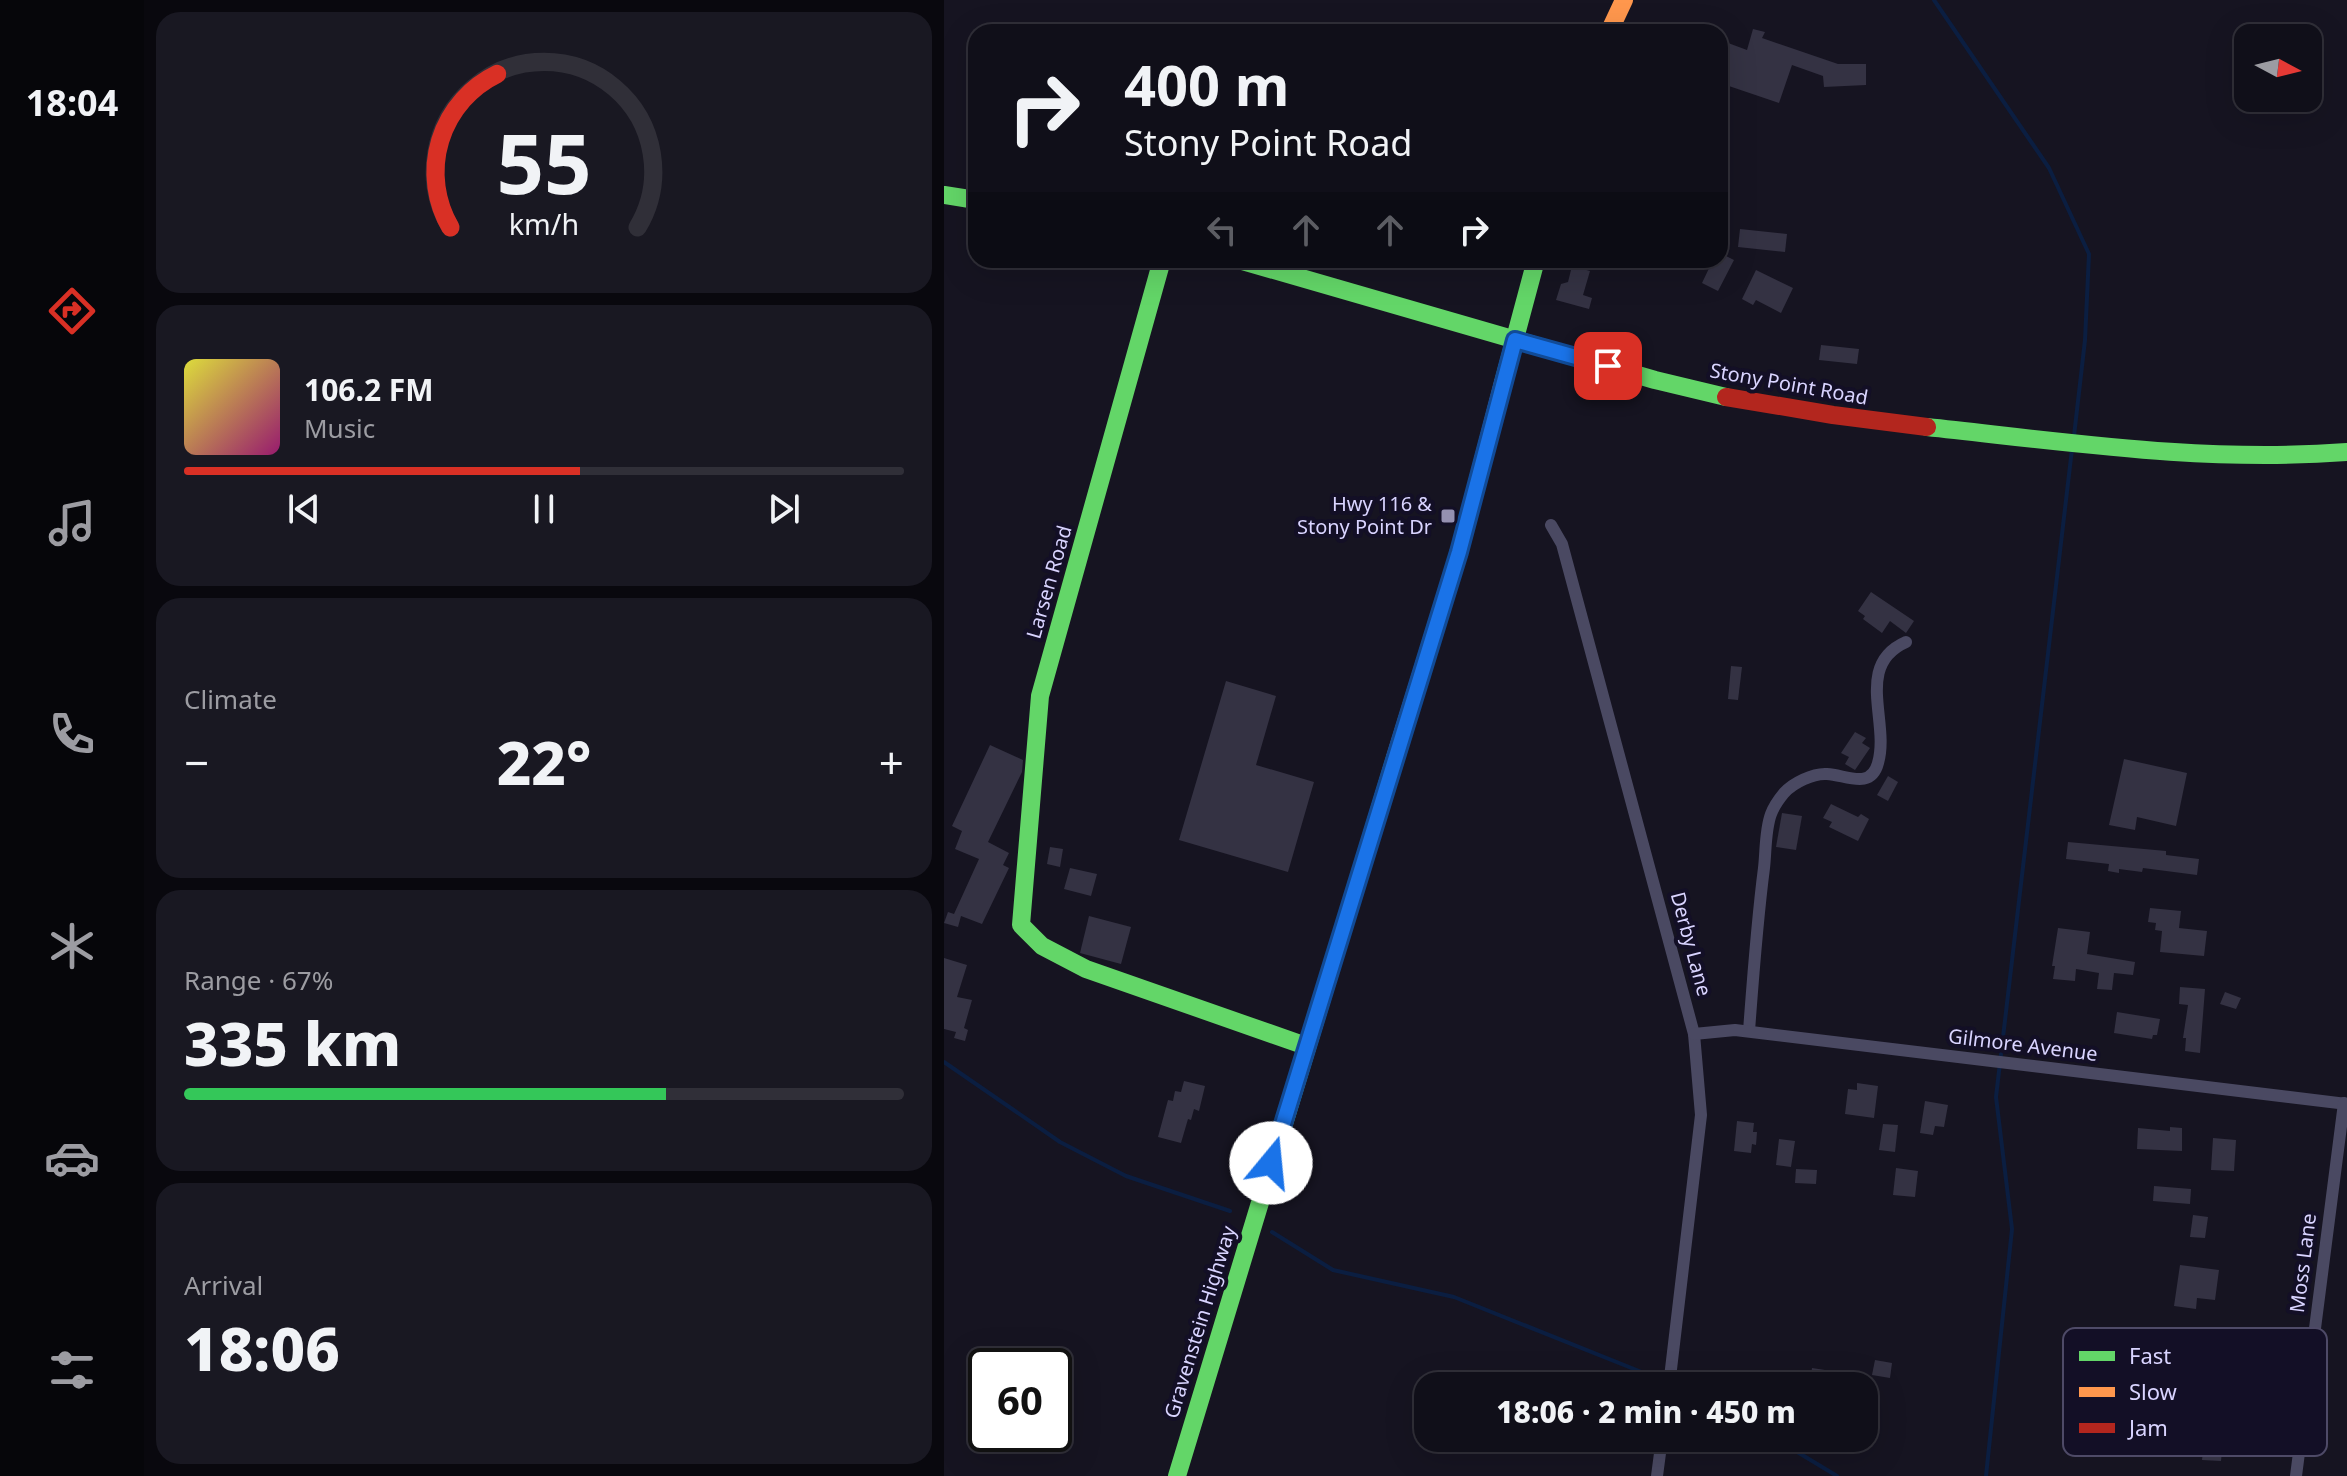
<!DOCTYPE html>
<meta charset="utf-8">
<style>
:root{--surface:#100f19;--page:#191822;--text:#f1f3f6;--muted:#9c9ca2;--line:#302f38;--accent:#d93025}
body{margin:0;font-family:"Noto Sans",sans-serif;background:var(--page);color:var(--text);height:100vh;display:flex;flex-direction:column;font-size:30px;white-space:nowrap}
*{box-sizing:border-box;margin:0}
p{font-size:26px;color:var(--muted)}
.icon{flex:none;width:44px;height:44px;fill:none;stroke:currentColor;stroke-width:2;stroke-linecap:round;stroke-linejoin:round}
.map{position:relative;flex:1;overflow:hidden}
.panel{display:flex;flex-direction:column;gap:12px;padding:12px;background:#09080e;width:800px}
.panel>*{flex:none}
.banner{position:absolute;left:24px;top:24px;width:760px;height:244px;border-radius:24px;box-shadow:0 8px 32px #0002,0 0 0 2px var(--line);background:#100f19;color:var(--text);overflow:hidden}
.needle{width:52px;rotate:97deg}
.tools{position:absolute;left:1290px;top:24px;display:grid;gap:16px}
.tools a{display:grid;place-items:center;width:88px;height:88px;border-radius:16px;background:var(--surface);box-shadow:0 8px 32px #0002,0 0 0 2px var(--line);font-size:40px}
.speed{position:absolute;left:24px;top:1348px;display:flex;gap:16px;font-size:40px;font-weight:700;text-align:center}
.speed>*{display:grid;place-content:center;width:104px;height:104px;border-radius:50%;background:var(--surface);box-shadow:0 8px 32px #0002,0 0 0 2px var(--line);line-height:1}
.speed .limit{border:4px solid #111;border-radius:12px;background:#fff;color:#111}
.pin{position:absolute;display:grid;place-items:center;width:68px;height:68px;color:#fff;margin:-34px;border-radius:16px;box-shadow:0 4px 12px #0006}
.me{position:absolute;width:88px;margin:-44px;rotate:17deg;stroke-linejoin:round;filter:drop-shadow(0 0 6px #0008)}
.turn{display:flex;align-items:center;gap:28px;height:168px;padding:0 24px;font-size:36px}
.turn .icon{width:104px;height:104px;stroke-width:2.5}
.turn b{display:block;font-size:56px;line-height:68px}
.lanes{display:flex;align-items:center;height:76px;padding:0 24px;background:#0003;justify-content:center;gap:40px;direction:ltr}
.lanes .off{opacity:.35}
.big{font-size:60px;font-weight:800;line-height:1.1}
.panel .widget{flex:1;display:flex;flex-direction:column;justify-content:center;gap:12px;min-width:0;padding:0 28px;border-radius:24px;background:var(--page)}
.panel .dial{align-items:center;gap:0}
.dial svg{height:208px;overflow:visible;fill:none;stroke:var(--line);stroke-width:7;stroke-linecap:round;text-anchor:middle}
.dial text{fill:var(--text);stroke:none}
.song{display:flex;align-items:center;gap:24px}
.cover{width:96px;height:96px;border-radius:12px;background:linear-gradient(135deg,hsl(60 70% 55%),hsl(320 70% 35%))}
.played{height:8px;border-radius:4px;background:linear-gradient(90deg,var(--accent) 55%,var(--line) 55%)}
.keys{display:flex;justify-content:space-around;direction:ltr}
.heat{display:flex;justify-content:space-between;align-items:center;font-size:44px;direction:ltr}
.charge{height:12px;border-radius:6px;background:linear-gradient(90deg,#34c759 67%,var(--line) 0)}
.trip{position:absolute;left:470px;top:1372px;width:464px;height:80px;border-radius:24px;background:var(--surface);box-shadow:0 8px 32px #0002,0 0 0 2px var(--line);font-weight:800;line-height:80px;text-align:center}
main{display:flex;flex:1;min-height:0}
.menu{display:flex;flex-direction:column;width:144px;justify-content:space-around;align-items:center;background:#06060a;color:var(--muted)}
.menu .icon{width:56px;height:56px}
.menu .selected{color:var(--accent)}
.menu b{font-size:36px;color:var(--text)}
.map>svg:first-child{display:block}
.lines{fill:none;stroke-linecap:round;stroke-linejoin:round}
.stream{stroke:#0b1e41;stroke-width:4}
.building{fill:#343243}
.street{stroke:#4a4962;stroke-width:12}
.fast{stroke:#63d668;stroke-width:18}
.slow{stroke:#ff974d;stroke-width:18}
.jam{stroke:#b3261e;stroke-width:18}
.route-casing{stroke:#114b97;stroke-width:20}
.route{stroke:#1a73e8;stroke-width:14}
.poi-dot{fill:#9591b1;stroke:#130f26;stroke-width:3}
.labels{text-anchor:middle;stroke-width:8;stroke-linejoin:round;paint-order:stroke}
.street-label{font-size:20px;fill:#d9d4ff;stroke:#130f26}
.poi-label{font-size:20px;fill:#d9d4ff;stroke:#130f26;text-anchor:end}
.key{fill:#130f26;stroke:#4e4a67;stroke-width:2}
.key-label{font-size:22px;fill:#d9d4ff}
</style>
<main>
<nav class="menu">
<b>18:04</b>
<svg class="icon selected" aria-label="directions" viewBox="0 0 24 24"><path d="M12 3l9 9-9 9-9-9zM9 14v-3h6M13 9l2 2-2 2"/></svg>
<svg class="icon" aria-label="music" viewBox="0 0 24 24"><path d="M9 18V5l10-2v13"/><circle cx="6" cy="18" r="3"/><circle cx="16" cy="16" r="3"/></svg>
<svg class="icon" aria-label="phone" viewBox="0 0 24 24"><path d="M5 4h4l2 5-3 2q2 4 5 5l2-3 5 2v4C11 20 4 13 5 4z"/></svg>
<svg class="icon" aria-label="climate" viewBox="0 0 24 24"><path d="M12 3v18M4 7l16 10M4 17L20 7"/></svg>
<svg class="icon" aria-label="car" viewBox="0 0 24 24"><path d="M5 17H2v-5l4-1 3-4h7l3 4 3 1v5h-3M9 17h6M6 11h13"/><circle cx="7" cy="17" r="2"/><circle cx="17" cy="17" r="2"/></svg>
<svg class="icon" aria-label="filters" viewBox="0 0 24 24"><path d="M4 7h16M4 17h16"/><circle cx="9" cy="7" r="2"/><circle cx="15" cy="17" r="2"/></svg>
</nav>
<section class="panel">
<div class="widget dial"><svg viewBox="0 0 100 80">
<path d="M14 69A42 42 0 1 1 86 69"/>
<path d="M14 69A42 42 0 0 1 32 10" stroke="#d93025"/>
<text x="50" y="56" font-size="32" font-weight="700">55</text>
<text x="50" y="72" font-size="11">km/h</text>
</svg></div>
<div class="widget">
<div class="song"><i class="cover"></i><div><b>106.2 FM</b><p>Music</p></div></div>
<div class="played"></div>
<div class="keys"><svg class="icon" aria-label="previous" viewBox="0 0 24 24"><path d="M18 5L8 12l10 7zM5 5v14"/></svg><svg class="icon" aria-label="pause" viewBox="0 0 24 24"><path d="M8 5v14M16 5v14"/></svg><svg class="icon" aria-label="next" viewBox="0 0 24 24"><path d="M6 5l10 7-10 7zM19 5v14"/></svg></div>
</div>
<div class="widget"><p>Climate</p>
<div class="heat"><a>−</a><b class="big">22°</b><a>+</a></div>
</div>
<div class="widget"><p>Range · 67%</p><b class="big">335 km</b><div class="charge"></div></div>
<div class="widget"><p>Arrival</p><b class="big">18:06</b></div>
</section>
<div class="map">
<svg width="1403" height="1476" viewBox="0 0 1403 1476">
<rect width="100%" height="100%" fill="#161421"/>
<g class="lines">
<!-- stream -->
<g class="stream">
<path d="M990,0L1105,168L1145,254L1141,340L1130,436"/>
<path d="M0,1062L116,1142L182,1176L286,1211"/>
<path d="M328,1232L389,1270L510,1297L705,1375"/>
<path d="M830,1438L893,1476"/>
<path d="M1042,1476L1068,1229L1052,1097L1128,449"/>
</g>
</g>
<!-- building -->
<g class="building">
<path d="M809,29L821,32L818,38L894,64H922V85L880,87L879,76L848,65L835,103L776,83V40L803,50Z"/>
<path d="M796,229L843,234L841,252L794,247Z"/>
<path d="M776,253L790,260L774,291L758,283L769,260H776Z"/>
<path d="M628,266L646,271L639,295L648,298L645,309L612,300L617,284L624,282Z"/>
<path d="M812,270L849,288L837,313L812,300L809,305L798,299Z"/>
<path d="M877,345L915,349L913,364L875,360Z"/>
<path d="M927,592L970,621L962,633L946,621L938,633L919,619L921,616L914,611Z"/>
<path d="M787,666L798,667L794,700L784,699Z"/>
<path d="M282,681L332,696L312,765L370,782L344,872L235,840Z"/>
<path d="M911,732L922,738L918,743L926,748L911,770L901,764L905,757L897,753Z"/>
<path d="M46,745L79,760L78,772L44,842L65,853L59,865L65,868L38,924L17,916L14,927L0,923L4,912L10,914L35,859L11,849L18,831L8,826Z"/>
<path d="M1180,759L1243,773L1232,826L1193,817L1191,830L1165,825Z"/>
<path d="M944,776L954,782L944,801L933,795Z"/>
<path d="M887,804L914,817L917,814L925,819L914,841L885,827L888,822L879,818Z"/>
<path d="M838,813L858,816L852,850L832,847Z"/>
<path d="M1124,842L1222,851V855L1255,859L1253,875L1199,868L1198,872L1175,869V873L1164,871L1165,864L1122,859Z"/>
<path d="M106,847L119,849L116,867L103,864Z"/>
<path d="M126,868L153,874L147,896L120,889Z"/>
<path d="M1206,908L1237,911L1235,928L1263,931L1260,956L1216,952L1218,931L1211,930L1212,923L1204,922Z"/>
<path d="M145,916L187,927L177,964L136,953Z"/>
<path d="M1114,928L1146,932L1143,954L1191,962L1189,975L1170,973L1168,990L1153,989L1155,973L1132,969L1131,981L1109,979L1111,966H1108Z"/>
<path d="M0,958L23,965L13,997L28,1000L20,1028L24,1030L21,1041L10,1038L12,1032L0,1029Z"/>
<path d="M1236,987L1261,989L1256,1053L1241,1051L1242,1038H1239L1244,1005L1235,1004Z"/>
<path d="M1281,992L1297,998L1292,1009L1276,1004Z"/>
<path d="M1173,1012L1216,1019L1213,1035H1209L1208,1039L1170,1033Z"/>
<path d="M240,1081L261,1086L255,1111L250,1109L247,1120L244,1119L237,1143L214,1137L224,1100L229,1101L231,1091L237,1092Z"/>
<path d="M913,1083L934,1086L930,1118L901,1114L904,1089L913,1090Z"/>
<path d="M981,1101L1004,1105L1000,1127L991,1126L989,1135L976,1133Z"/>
<path d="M793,1121L810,1123L809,1132H813L812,1145L808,1144L807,1153L790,1151Z"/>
<path d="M939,1124L954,1125L951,1152L935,1150Z"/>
<path d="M1226,1127L1238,1128V1151L1193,1149L1194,1128L1226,1131Z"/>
<path d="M1269,1138L1292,1140L1290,1171L1267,1170Z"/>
<path d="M835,1139L851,1141L847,1167L832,1165Z"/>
<path d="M952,1168L974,1171L971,1197L949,1195Z"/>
<path d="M852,1169L873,1170L872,1184L851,1183Z"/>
<path d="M1210,1186L1247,1189L1246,1204L1209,1201Z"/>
<path d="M1249,1215L1264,1217L1261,1238L1246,1237Z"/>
<path d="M1236,1265L1275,1270L1271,1300L1253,1298L1252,1309L1230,1306Z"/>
<path d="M931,1360L948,1363L946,1378L928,1375Z"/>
<path d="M868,1368L894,1372L892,1386H866Z"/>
<path d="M1275,1385L1307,1389L1305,1405L1294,1404L1292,1424L1283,1423L1281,1451H1278L1277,1461L1258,1460L1264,1408H1272Z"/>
</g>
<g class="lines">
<!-- street -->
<g class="street">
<path d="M607,525L618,544L750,1034L757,1115L725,1386"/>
<path d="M805,1031C809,977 813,922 820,868C822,851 821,830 827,814C830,806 835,799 840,793C849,783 869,773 883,774C902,775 927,790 934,763C946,722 910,665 962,642"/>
<path d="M750,1034L791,1030L1403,1104"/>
<path d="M713,1476L718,1438"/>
<path d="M1352,1476L1400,1103"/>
</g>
<!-- fast -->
<g class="fast">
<path d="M0,195L32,200"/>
<path d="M218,260L96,696L77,925L98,946L142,969L362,1046"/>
<path d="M295,260L711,380L782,397"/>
<path d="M559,383L592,260"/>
<path d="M983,427C1123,442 1262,463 1403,452"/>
<path d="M233,1476L451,758"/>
</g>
<!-- slow -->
<g class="slow">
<path d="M665,32L680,0"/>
<path d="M451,758L515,552L559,383"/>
</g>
<!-- jam -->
<path class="jam" d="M782,397L889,415L983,427"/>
</g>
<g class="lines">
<!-- route casing -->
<g class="route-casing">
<path id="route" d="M327,1163L515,552L571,340L664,366"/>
</g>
<!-- route -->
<use href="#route" class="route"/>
</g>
<!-- markers -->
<rect class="poi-dot" x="496" y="508" width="16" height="16" rx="4"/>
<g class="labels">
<!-- street labels -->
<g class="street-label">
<text transform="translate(845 384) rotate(10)" y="7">Stony Point Road</text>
<text transform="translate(105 582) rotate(-74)" y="7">Larsen Road</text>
<text transform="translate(747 944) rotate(75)" y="7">Derby Lane</text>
<text transform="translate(1079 1045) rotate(7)" y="7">Gilmore Avenue</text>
<text transform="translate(1359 1263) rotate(-83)" y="7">Moss Lane</text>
<text transform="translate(256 1322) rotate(-73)" y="7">Gravenstein Highway</text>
</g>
<!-- poi labels -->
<g class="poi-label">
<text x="488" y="511">Hwy 116 &amp;<tspan x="488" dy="23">Stony Point Dr</tspan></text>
</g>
</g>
<!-- legend -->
<rect x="1119" y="1328" width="264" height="128" rx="12" class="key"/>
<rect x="1135" y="1351" width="36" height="10" fill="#63d668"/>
<rect x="1135" y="1387" width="36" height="10" fill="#ff974d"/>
<rect x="1135" y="1423" width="36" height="10" fill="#b3261e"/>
<g class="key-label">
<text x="1185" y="1364">Fast</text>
<text x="1185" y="1400">Slow</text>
<text x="1185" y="1436">Jam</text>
</g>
</svg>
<div class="tools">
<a><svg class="needle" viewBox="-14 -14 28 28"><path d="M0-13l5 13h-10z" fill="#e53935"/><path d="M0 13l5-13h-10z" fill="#9c9ca2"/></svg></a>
</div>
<div class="speed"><div class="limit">60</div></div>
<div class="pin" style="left:664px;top:366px;background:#d93025"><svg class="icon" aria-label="arrive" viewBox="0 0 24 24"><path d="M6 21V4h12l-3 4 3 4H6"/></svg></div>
<svg class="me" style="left:327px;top:1163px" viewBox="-20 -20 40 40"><circle r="19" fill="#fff"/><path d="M0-13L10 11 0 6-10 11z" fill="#1a73e8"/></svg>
<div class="trip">18:06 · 2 min · 450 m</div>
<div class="banner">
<div class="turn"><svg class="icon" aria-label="right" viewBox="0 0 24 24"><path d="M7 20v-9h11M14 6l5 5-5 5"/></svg><div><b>400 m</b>Stony Point Road</div></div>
<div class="lanes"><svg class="icon off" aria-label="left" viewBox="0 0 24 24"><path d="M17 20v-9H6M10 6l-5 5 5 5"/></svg><svg class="icon off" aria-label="ahead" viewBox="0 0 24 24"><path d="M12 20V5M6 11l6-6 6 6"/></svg><svg class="icon off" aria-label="ahead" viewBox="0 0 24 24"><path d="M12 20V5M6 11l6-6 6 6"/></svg><svg class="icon" aria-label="right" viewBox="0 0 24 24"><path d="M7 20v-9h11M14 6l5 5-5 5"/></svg></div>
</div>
</div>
</main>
